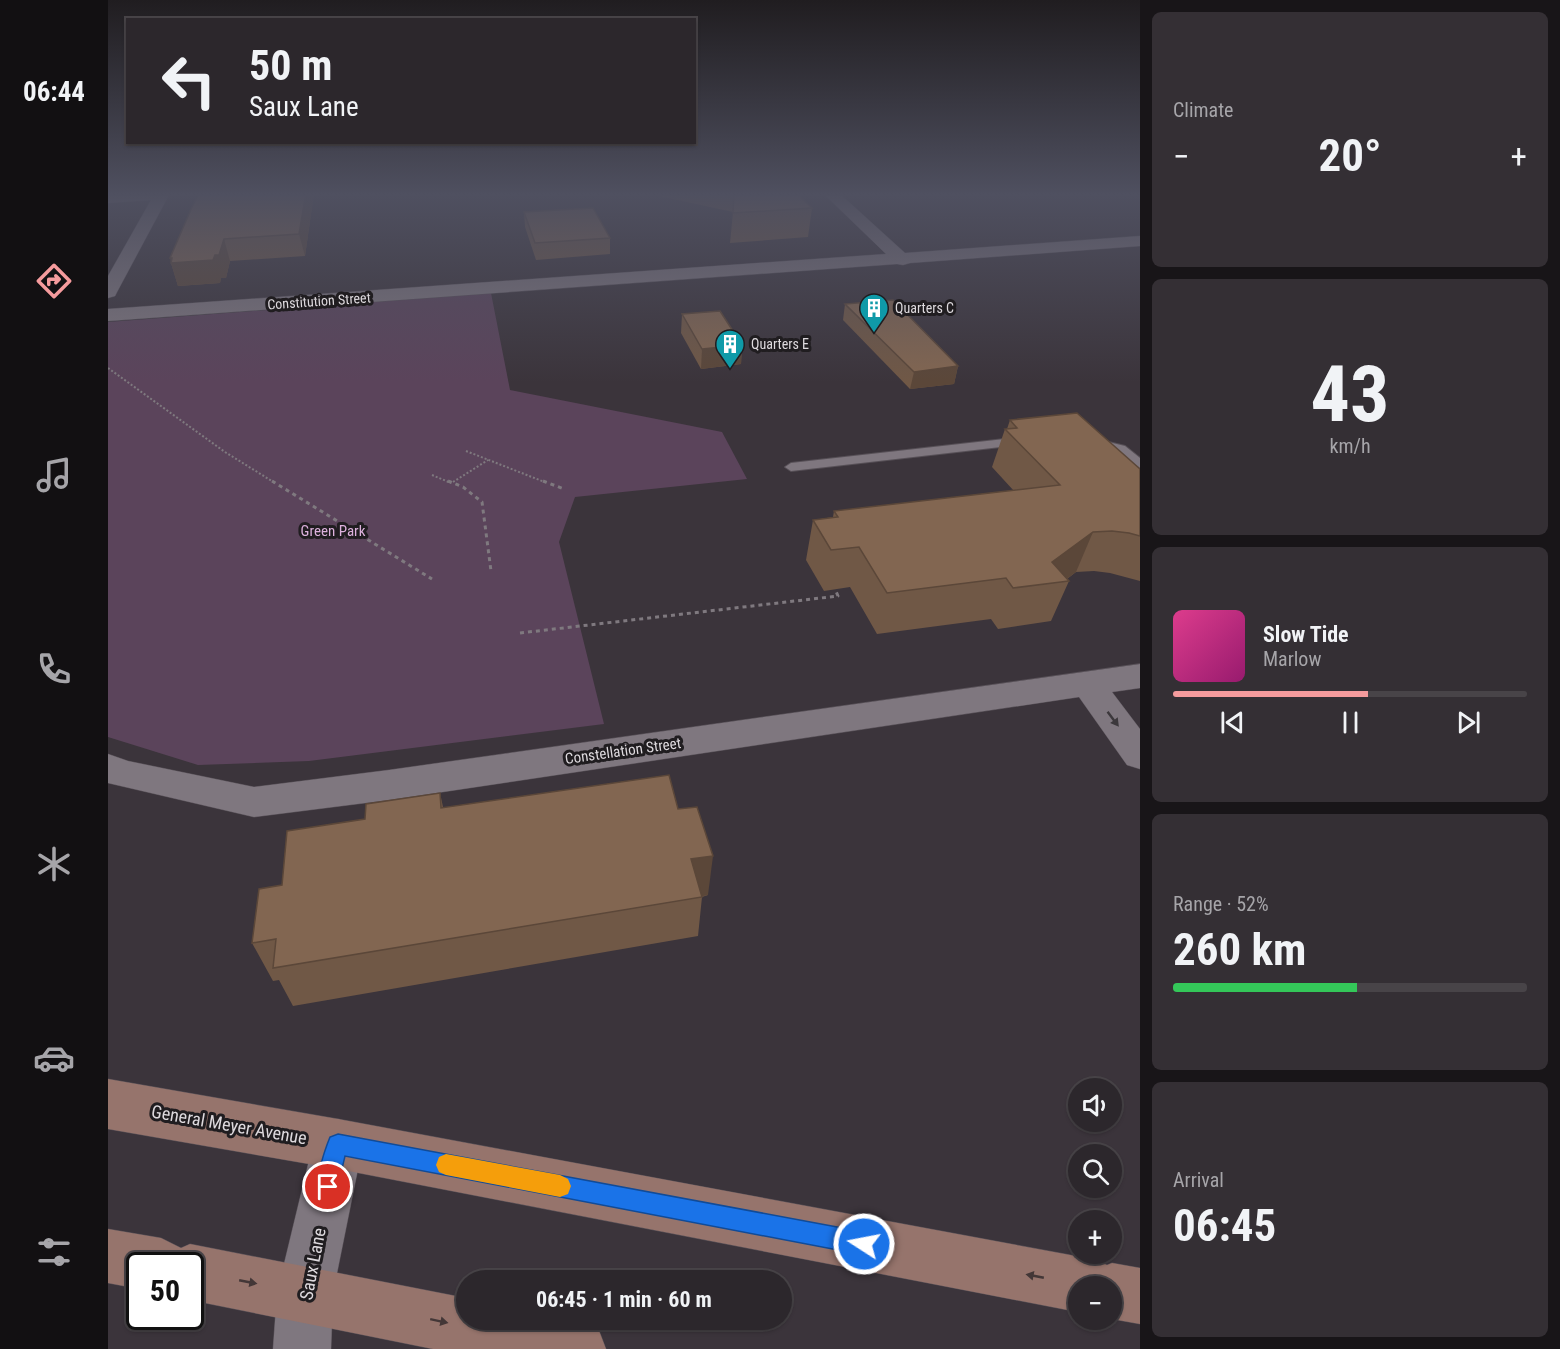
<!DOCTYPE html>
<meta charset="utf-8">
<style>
:root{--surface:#2c272c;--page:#342f34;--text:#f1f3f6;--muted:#a6a5a9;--line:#484448;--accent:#f59b9d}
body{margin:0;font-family:"Roboto Condensed",sans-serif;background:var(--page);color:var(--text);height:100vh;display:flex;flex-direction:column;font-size:22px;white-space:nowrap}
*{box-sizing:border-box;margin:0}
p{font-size:20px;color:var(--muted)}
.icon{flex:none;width:33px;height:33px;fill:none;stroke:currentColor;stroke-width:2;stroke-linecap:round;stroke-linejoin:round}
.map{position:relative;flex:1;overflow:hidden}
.sheet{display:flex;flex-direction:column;gap:12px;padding:12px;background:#181518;width:420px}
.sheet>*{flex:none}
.guide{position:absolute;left:18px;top:18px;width:570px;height:126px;border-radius:0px;box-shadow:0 2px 4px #0004,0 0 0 2px var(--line);background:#2c272c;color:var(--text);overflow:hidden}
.fabs{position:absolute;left:960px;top:1078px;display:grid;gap:12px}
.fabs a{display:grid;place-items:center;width:54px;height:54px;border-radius:50%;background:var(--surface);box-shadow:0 2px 4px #0004,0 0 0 2px var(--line);font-size:30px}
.speed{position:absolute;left:18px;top:1252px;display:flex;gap:12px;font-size:30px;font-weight:700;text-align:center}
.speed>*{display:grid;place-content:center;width:78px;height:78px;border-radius:50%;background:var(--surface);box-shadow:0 2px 4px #0004,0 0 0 2px var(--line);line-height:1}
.speed .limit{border:3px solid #111;border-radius:9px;background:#fff;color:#111}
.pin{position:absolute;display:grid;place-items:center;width:51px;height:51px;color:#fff;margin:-26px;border:3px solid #fff;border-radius:50%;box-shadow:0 2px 6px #0007}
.me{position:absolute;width:66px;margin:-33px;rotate:281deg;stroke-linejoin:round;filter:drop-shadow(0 0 4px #0008)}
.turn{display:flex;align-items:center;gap:21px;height:126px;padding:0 24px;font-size:27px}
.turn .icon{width:78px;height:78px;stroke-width:2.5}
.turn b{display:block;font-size:42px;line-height:51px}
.big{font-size:45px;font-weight:700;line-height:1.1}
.sheet .tile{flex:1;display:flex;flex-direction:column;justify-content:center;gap:9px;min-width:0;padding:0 21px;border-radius:9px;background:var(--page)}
.sheet .dial{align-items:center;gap:0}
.dial b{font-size:78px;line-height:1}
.song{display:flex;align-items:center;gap:18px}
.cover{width:72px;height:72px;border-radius:9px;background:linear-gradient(135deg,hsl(330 70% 55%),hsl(320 70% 35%))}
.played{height:6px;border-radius:3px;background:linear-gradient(90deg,var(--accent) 55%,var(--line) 55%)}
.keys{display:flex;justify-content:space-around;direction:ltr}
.heat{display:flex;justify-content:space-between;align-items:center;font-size:33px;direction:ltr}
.charge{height:9px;border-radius:4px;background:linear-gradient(90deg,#34c759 52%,var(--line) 0)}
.trip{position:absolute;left:348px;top:1270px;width:336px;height:60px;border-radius:30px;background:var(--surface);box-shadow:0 2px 4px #0004,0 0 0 2px var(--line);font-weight:700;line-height:60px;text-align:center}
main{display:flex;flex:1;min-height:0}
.tabs{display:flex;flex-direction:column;width:108px;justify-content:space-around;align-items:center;background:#121012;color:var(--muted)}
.tabs .icon{width:42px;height:42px}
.tabs .selected{color:var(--accent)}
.tabs b{font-size:27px;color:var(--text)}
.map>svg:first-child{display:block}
.green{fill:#5b445b}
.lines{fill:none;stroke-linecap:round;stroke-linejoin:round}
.lane-casing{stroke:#575057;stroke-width:2}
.street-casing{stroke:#575057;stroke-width:1}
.secondary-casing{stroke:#575057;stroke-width:1}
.path-far1{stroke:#7f797f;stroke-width:2;stroke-dasharray:2 2;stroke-linecap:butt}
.path{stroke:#7f797f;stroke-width:3;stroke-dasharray:4 4;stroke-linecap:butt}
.lane{fill:#7f777f;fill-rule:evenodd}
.street{fill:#7f777f;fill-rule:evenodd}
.secondary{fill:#96746c;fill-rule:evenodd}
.wall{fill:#705846}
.shaded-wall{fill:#5b4739}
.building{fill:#826651;stroke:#5b4739;stroke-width:1.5}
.oneway{fill:#3c383c}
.oneway2{fill:#433737}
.route{fill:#1a73e8;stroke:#114b97;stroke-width:1.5}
.slow{fill:#f59e0b}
.labels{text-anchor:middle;stroke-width:6;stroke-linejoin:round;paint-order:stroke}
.far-street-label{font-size:14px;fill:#dedade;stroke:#201d20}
.far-poi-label{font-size:14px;fill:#dedade;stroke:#201d20;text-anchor:start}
.park-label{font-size:15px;fill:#ddb1dd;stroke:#201d20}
.street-label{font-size:15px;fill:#dedade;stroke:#201d20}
.near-street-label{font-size:18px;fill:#dedade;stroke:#201d20}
</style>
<main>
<nav class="tabs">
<b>06:44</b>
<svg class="icon selected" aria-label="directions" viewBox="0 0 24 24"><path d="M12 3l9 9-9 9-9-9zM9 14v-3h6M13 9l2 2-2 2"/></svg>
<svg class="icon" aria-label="music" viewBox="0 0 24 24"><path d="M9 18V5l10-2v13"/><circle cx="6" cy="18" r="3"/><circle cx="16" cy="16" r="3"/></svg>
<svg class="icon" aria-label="phone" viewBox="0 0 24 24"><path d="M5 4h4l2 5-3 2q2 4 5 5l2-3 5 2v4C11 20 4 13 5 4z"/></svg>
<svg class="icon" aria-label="climate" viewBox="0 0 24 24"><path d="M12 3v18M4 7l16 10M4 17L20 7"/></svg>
<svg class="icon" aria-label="car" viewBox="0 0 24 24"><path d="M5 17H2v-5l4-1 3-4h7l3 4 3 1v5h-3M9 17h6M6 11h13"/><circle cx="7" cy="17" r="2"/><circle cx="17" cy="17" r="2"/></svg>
<svg class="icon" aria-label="filters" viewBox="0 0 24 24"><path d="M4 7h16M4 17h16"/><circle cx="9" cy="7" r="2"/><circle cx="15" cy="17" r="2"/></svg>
</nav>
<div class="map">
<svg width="1032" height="1349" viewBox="0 0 1032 1349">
<rect width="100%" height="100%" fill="#3b343b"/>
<!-- green -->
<path class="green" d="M383,293L402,390L614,432L639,479L467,497L451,542L496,724L201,761L90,765L0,737V322Z"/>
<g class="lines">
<!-- lane casing -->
<g class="lane-casing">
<g id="lane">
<path d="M915,437L919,438V444L683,471L677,467L683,463Z"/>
<path d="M988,439L1017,446L1032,458V468L1009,452L984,446L982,443Z"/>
</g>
</g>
<!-- street casing -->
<g class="street-casing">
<g id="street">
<path d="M0,193H62L9,292L7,296L0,298V276L43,200L0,203Z"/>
<path d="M715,193H731L797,253L1032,236V246L802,263L795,265L789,264L0,321V309L778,254Z"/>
<path d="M1032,664V688L1004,692L1032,729V769L1019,765L971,697L281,800L146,817L0,783V754L20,761L146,787L281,770Z"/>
<path d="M230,1119L248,1126L255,1144L225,1293L223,1349H165L169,1293L205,1144L212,1126Z"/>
</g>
</g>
<!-- secondary casing -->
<g class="secondary-casing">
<g id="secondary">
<path d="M0,1079L230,1119L984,1259L999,1265L1004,1263L1032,1268V1324L1004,1319V1287H970V1312L230,1169L0,1129Z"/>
<path d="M0,1229L53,1238L73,1248L82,1244L358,1298V1320H469L490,1328L498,1349H325L82,1300V1266H32V1289L0,1283Z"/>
</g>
</g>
<!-- path-far1 -->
<g class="path-far1">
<path d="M0,368L117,452L167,483"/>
<path d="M358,451L439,483"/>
<path d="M324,475L343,483"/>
<path d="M345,482L380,460"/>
</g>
<!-- path -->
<g class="path">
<path d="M164,481L324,579"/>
<path d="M340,481L355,487L374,502L383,571"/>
<path d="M435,481L456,489"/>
<path d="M412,633L730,596L727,589"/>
</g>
<!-- lane -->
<use href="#lane" class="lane"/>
<!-- street -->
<use href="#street" class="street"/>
<!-- secondary -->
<use href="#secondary" class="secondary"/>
</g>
<!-- wall -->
<g class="wall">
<path d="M206,193L197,256L122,261L118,278H113L112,283L70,286L63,263Z"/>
<path d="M537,193H689L704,208L700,237L622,243L625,212Z"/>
<path d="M416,212L502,238V254L428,260L417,227Z"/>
<path d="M737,304L850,366L846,384L802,389L735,320Z"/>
<path d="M574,314L634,345L633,364L593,369L573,333Z"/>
<path d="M902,420L1032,469V581L1002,573L986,571L968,572L959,579L961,581L943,621L890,629L883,619L769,634L742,587L716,591L698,560L705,520L725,517L726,511L906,491L884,467L897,429H899Z"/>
<path d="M332,793L335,807L570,809L600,895L594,897L590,936L185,1006L171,980L165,981L144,943L174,885L257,819Z"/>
</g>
<!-- shaded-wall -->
<g class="shaded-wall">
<path d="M198,193H206L197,256L191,234Z"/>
<path d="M116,239L122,261L118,278H113L112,283L70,286L63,263L62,258L107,255Z"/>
<path d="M634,345L633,364L593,369L594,349Z"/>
<path d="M850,366L846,384L802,389L806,372Z"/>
<path d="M985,532L968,572L956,581L944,562Z"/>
<path d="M605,856L600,895L580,899L583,859Z"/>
</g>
<!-- building -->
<g class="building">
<path d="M91,193H198L191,234L116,239L111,255H107L105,260L63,263L64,258H62L84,207Z"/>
<path d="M626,193H689L704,208L625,213Z"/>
<path d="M485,208L502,238L427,243L416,212Z"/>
<path d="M785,300L850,366L806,372L737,304Z"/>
<path d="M612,311L634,345L594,349L574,314Z"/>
<path d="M969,413L1032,469V536L1021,533L1004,531L985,532L944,562L961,581L905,588L898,578L779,593L751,547L723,550L705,520L730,517L726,511L952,485L897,429L909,428L902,420Z"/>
<path d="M561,775L570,809L589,807L605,856L583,859L594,897L165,968L168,939L144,943L151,889L174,885L179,831L257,819L258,804L332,793L333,808Z"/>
</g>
<!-- one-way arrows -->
<defs><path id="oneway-solid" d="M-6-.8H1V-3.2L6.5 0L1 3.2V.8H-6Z" transform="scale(1.5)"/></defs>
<use class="oneway" href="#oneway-solid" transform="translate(1005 719) rotate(53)"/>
<g class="oneway2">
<use href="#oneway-solid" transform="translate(927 1276) rotate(-169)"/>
<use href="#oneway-solid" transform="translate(140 1282) rotate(11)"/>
<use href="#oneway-solid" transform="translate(331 1321) rotate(12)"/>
</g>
<!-- sky -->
<linearGradient id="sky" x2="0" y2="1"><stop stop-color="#201d20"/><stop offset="0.51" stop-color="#4f5060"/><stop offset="1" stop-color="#4f5060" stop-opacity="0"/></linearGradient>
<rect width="1032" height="382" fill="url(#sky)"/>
<!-- route -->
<path class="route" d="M230,1134L756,1232L763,1236L767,1244L763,1252L756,1255L237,1156L228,1194L220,1197L213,1194C206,1179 216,1152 222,1137Z"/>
<!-- slow -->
<path class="slow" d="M338,1154L452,1175L460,1179L463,1186L460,1194L452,1197L338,1175L331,1172L328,1165L331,1157Z"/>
<!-- icons -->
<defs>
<g id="building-pin" transform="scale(1.5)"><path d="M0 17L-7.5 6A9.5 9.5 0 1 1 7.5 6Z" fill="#0f9aa8" stroke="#201d20"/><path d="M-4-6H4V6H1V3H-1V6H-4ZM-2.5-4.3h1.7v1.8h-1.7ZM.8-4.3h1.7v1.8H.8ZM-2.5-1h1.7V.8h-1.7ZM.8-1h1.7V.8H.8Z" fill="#fff"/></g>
</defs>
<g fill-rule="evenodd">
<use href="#building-pin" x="766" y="308"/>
<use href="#building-pin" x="622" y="344"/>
</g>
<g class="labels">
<!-- far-street labels -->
<g class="far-street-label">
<text transform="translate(211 301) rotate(-4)" y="5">Constitution Street</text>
</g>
<!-- far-poi labels -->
<g class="far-poi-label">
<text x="787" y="313">Quarters C</text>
<text x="643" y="349">Quarters E</text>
</g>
<!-- park labels -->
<g class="park-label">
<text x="225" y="536">Green Park</text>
</g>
<!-- street labels -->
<g class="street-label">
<text transform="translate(515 751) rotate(-8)" y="5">Constellation Street</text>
</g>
<!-- near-street labels -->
<g class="near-street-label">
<text transform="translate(121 1125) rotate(10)" y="6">General Meyer Avenue</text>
<text transform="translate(205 1264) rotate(-79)" y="6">Saux Lane</text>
</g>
</g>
</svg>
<div class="fabs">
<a><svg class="icon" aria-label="sound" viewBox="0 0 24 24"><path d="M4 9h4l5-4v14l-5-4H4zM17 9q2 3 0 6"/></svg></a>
<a><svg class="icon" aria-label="search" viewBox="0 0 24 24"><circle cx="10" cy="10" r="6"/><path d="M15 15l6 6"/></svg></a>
<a>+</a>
<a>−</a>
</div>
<div class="speed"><div class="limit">50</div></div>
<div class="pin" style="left:220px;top:1187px;background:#d93025"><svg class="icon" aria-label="arrive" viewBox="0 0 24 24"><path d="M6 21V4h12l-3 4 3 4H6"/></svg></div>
<svg class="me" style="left:756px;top:1244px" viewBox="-20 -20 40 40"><circle r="17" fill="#1a73e8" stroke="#fff" stroke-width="3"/><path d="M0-11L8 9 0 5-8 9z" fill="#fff"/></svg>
<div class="trip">06:45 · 1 min · 60 m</div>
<div class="guide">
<div class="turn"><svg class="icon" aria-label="left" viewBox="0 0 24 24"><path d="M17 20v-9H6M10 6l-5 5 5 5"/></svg><div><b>50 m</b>Saux Lane</div></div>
</div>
</div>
<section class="sheet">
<div class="tile"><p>Climate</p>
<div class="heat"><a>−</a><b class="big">20°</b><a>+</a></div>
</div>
<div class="tile dial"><b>43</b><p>km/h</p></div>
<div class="tile">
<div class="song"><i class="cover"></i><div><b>Slow Tide</b><p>Marlow</p></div></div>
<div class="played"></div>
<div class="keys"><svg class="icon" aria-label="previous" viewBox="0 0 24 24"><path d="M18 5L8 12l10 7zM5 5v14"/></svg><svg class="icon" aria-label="pause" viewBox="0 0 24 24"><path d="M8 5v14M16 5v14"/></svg><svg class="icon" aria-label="next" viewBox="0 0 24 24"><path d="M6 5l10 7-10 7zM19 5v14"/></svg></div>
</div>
<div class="tile"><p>Range · 52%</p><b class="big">260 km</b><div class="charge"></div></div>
<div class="tile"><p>Arrival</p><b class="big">06:45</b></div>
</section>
</main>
